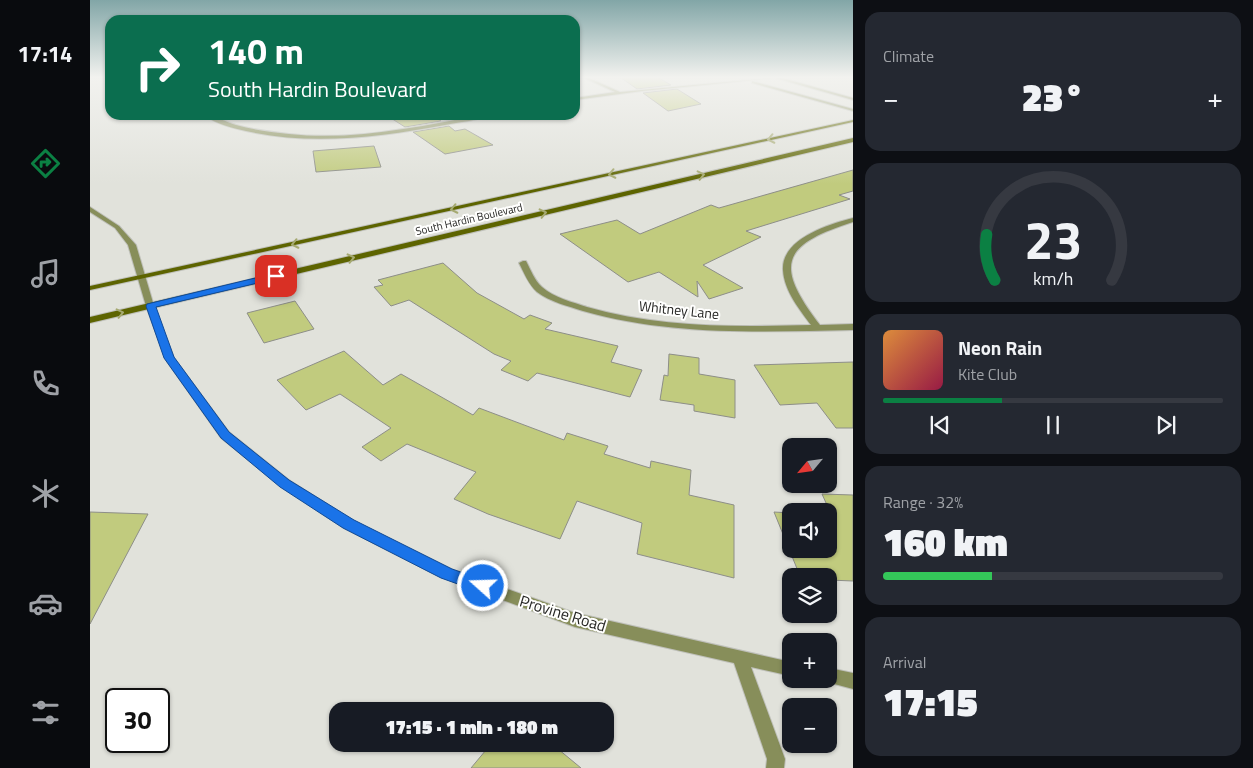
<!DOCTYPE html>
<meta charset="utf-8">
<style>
:root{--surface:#171b24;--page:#242831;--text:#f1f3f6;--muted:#9ea1a6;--line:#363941;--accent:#0b8043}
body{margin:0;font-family:"Titillium Web",sans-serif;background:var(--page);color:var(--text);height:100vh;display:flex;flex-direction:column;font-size:19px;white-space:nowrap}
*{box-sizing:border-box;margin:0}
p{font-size:16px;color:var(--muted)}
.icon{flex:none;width:28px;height:28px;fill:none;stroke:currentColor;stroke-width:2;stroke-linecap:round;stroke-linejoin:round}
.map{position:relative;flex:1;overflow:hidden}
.details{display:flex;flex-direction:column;gap:12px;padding:12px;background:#0d0f14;width:400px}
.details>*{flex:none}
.guide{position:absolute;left:15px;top:15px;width:475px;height:105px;border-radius:15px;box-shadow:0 1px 4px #0004;background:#0b6e4f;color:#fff;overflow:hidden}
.needle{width:32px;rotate:241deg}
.buttons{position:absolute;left:692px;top:438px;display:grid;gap:10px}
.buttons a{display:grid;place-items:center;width:55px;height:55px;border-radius:10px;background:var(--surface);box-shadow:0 1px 4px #0004;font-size:25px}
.speed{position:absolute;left:15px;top:688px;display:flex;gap:10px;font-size:25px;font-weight:700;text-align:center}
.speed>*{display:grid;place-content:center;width:65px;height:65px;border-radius:50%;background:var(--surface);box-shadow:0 1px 4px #0004;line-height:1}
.speed .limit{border:2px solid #111;border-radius:8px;background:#fff;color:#111}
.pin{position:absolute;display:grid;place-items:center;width:42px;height:42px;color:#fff;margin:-21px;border-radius:10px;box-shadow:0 2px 8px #0006}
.me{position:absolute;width:55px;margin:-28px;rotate:290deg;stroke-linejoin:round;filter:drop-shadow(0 0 4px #0008)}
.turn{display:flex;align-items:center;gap:18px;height:105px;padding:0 20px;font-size:22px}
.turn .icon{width:65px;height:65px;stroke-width:2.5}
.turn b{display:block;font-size:35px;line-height:42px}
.big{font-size:38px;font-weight:800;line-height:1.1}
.details .widget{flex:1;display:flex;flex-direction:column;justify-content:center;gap:8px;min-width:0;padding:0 18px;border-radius:15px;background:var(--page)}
.details .dial{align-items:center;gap:0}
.dial svg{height:130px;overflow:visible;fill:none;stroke:var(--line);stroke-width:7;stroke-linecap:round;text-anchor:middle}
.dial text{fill:var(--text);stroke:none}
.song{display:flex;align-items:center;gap:15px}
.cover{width:60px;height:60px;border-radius:8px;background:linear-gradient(135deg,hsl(30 70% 55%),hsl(340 70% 35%))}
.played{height:5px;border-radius:2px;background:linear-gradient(90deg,var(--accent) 35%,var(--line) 35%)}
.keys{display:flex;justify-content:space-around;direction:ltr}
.heat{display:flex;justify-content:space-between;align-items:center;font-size:28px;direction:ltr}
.charge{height:8px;border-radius:4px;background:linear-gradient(90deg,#34c759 32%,var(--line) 0)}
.trip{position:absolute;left:239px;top:702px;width:285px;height:50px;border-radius:15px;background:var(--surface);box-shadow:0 1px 4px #0004;font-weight:800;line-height:50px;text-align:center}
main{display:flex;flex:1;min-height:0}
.dock{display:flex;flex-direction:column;width:90px;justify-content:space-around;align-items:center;background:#090b0e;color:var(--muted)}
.dock .icon{width:35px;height:35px}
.dock .current{color:var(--accent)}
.dock b{font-size:22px;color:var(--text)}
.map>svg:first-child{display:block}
.building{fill:#c1cb7e;stroke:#8d8e88}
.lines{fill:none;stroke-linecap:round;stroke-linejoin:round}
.minor-casing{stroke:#bfc0ba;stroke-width:2}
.secondary-casing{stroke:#bfc0ba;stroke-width:2}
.minor{fill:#878e5a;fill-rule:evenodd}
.secondary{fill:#5d6400;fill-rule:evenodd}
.oneway{stroke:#a6aa72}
.route{fill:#1a73e8;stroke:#114b97}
.labels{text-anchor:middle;stroke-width:4;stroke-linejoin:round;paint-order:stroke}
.far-street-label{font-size:11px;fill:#262624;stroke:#fffffe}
.street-label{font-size:14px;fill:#262624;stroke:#fffffe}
.near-street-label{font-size:16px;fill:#262624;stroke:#fffffe}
</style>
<main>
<nav class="dock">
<b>17:14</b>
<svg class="icon current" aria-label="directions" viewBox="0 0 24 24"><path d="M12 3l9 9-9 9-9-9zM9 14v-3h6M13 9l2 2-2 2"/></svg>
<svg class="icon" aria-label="music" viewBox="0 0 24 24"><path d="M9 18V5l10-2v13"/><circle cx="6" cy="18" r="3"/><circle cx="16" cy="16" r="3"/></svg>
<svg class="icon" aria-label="phone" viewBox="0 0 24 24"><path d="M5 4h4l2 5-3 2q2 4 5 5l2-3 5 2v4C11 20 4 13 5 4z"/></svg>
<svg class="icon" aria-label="climate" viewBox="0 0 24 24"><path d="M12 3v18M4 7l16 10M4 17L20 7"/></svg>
<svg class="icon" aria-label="car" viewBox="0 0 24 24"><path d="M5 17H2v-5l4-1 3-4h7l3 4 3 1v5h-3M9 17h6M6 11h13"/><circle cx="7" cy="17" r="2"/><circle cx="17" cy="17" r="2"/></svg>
<svg class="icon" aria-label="filters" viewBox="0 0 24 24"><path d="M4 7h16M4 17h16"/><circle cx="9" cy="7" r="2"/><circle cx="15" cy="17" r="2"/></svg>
</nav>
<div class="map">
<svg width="763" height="768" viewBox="0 0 763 768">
<rect width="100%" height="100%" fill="#e1e2db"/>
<!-- building -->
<g class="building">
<path d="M530,77H567L581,85L547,89Z"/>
<path d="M587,89L611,104L578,111L553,93Z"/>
<path d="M296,115H343L351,121L315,127Z"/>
<path d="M359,126L365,131L375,129L403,145L355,154L323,132Z"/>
<path d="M284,146L291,167L226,172L223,151Z"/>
<path d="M763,170V191L749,195L760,199L656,231L671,237L613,265L653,288L619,299L607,281L608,297L569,272L538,282L470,234L527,220L550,234L621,205L629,208Z"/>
<path d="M353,263L387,293L434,319L440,315L462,323L455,329L528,346L521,362L552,370L540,397L447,373L438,381L411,370L421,361L404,354L319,300L301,306L284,287L293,285L288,280Z"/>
<path d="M205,301L224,329L174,343L157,313Z"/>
<path d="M254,351L293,385L311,374L383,415L389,408L474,440L477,433L518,446L514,454L560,468L561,461L601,470L599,495L644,505V578L547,554L552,523L487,501L470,539L398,514L364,499L386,472L317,444L291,461L272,447L301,428L250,394L216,410L187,380Z"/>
<path d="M579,354L609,358V374L645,380V418L604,411V405L570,400L574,375L578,376Z"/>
<path d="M763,362V428H746L727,403L690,405L664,365Z"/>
<path d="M732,494L763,495V581L739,580V576H710L684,512L701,513V549H739V514H741Z"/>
<path d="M0,512L58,514L0,624Z"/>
<path d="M401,744H462L491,768H381Z"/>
</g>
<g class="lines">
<!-- minor casing -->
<g class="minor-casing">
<g id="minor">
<path d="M492,77H497L530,92L689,77L763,98V100L685,78L552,91L485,100V98L525,92Z"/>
<path d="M662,81L763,109V111L662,83Z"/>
<path d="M114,115C124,115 136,122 146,125C164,130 181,132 199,134C263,141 328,127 390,115H399C387,121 369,122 355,125C290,137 222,146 156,131C142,128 126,124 114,115Z"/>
<path d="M0,207L29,226L46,245L64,306L84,358L139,432L199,480L262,520L361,569L485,613L701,662V676L661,667L695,759L694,768H676L677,759L644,663L485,627L351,577L254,528L191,486L131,438L76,360L56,306L38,245L25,228L0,212Z"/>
<path d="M763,218V222C691,245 684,265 730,325L763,324V330C672,332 581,336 493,311C478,306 460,302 447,292C439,285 434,273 429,263L433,261H436C441,270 444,280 452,287C464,298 483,302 497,307C570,328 646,327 721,325C710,310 694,291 693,270C691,239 739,224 763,218Z"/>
<path d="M739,668L763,673V689L733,681L732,679H739Z"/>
</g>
</g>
<!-- secondary casing -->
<g class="secondary-casing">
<g id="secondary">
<path d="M763,120V122L0,290V286Z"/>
<path d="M763,138V142L0,323V317Z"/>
</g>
</g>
<!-- minor -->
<use href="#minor" class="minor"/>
<!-- secondary -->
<use href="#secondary" class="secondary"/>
</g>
<!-- one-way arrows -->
<defs><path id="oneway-chevron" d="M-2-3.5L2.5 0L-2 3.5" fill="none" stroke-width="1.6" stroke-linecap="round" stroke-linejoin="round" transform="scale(1.25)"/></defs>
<g class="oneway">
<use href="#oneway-chevron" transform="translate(681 139) rotate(168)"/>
<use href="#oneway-chevron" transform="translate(522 174) rotate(168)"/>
<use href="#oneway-chevron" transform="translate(611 175) rotate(-13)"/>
<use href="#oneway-chevron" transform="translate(364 209) rotate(168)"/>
<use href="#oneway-chevron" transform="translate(453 213) rotate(-13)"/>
<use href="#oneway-chevron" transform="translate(205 244) rotate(168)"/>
<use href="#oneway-chevron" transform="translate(261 258) rotate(-13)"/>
<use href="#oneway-chevron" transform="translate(30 313) rotate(-13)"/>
</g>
<!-- sky -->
<linearGradient id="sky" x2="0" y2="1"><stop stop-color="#82a6a7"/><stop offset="0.42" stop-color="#f2f2ef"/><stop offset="1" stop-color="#f2f2ef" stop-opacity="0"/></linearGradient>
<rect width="763" height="184" fill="url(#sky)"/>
<!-- route -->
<path class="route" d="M186,273L190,276L189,278L66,307L84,357L139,432L199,480L264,520L362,569L399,582L401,586L399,591L393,593L351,578L253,528L190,487L131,438L74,358L56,306L57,304Z"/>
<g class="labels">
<!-- far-street labels -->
<g class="far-street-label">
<text transform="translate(379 219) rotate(-13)" y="4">South Hardin Boulevard</text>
</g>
<!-- street labels -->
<g class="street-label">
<text transform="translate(589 310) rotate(6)" y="5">Whitney Lane</text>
</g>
<!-- near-street labels -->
<g class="near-street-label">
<text transform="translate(473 613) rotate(17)" y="6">Provine Road</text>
</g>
</g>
</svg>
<div class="buttons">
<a><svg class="needle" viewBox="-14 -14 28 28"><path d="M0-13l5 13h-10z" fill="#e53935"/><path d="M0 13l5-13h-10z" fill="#9ea1a6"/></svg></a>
<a><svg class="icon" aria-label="sound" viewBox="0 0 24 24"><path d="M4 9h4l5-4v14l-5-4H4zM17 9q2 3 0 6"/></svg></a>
<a><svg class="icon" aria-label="layers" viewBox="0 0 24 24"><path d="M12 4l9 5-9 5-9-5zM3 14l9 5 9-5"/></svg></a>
<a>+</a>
<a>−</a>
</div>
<div class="speed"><div class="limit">30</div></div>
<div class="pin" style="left:186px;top:276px;background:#d93025"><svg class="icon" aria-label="arrive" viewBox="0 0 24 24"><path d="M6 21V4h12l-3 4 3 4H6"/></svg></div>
<svg class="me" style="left:393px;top:586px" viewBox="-20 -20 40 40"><circle r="17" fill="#1a73e8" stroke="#fff" stroke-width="3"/><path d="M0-11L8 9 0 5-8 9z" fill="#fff"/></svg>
<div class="trip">17:15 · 1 min · 180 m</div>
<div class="guide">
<div class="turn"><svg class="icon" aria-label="right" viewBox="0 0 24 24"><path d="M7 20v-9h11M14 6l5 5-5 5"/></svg><div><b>140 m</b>South Hardin Boulevard</div></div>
</div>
</div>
<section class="details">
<div class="widget"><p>Climate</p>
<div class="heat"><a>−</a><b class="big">23°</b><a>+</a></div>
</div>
<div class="widget dial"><svg viewBox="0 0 100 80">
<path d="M14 69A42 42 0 1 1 86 69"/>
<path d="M14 69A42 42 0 0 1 9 41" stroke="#0b8043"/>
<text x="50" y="56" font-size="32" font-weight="700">23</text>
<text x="50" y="72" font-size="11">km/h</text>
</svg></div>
<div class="widget">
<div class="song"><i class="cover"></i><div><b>Neon Rain</b><p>Kite Club</p></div></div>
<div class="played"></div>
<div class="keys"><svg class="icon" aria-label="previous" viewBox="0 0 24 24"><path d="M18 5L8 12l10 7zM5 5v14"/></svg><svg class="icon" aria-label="pause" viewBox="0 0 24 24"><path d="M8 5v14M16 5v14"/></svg><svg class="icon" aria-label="next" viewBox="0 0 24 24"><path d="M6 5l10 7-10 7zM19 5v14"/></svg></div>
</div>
<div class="widget"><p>Range · 32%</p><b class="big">160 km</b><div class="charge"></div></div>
<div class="widget"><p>Arrival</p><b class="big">17:15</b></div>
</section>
</main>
